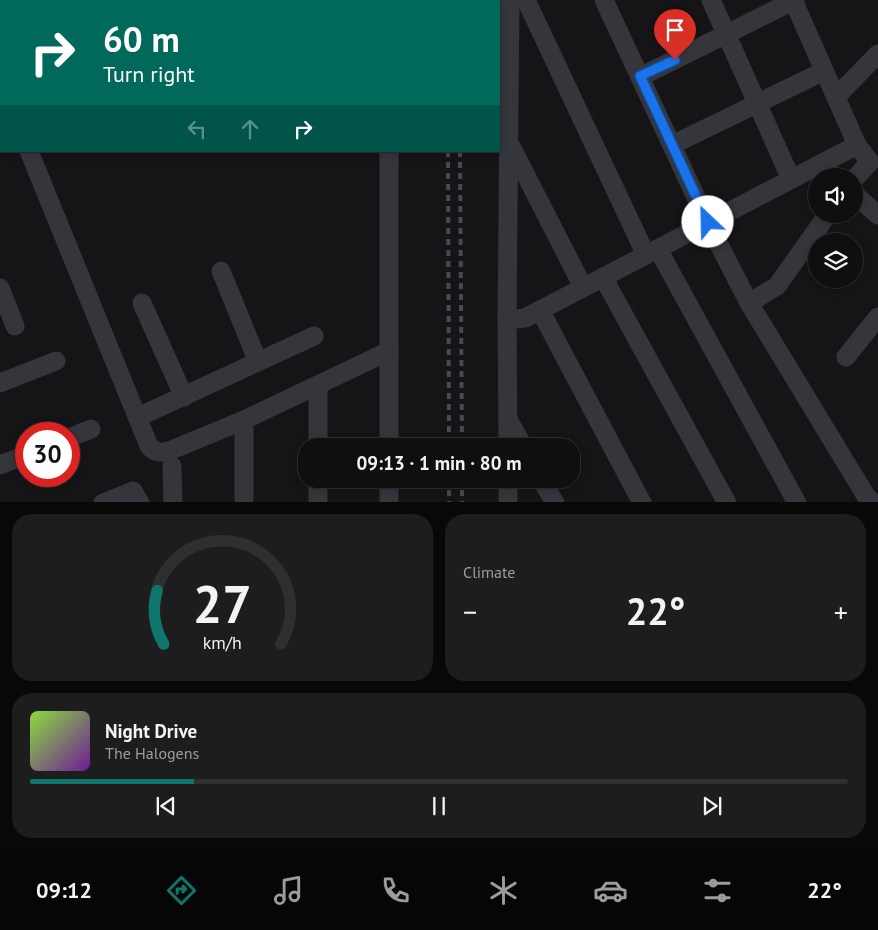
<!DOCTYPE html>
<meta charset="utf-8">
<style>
:root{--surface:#100f10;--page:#1e1d1e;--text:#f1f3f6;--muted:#9c9c9f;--line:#302f30;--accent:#0f766e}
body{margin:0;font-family:"PT Sans",sans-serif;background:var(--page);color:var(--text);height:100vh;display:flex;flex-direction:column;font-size:19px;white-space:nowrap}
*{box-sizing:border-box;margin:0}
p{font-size:16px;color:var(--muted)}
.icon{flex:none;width:28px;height:28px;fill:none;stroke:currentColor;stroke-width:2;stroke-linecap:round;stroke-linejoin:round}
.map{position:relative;height:502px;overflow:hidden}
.panel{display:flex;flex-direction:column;gap:12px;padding:12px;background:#090809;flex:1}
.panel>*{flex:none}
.guide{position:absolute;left:0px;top:0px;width:500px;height:152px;box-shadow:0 2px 8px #0003,0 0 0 1px var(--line);background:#00695c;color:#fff;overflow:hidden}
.fabs{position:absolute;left:808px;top:168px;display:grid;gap:10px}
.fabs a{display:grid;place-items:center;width:55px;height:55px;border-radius:50%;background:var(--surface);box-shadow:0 2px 8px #0003,0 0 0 1px var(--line);font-size:25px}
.speed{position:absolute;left:15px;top:422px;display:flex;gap:10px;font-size:25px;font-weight:700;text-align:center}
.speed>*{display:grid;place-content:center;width:65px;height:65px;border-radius:50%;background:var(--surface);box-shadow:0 2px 8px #0003,0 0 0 1px var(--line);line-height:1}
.speed .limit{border:8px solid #d22;background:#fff;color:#111}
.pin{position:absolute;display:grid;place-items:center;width:42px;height:42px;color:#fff;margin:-51px -21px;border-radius:50% 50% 50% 0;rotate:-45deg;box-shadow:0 0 5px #0007}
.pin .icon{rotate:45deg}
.me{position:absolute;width:55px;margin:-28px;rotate:336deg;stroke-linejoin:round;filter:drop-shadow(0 0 4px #0008)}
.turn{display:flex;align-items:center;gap:18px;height:105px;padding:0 20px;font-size:22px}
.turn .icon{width:65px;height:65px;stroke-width:2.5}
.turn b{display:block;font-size:35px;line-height:42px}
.lanes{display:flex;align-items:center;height:48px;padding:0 20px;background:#0003;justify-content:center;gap:25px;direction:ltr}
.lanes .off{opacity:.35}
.big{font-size:38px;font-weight:800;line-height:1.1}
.panel .card{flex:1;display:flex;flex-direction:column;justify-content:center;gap:8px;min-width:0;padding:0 18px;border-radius:20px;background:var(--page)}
.panel .dial{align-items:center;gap:0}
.dial svg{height:130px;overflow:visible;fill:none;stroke:var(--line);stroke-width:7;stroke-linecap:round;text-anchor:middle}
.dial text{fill:var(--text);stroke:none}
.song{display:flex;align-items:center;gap:15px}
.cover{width:60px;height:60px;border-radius:8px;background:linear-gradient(135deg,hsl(90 70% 55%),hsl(280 70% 35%))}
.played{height:5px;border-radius:2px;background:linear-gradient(90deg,var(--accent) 20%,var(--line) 20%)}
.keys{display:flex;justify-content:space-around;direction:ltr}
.heat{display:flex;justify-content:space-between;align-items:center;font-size:28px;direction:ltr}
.panel .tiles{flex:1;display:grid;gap:12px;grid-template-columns:1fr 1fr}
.card:last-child{grid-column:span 2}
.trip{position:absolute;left:298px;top:438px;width:282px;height:50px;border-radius:20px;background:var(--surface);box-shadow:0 2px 8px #0003,0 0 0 1px var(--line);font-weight:800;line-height:50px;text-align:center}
.tabs{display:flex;height:80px;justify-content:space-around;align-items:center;background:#060606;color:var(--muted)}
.tabs .icon{width:35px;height:35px}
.tabs .current{color:var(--accent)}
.tabs b{font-size:22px;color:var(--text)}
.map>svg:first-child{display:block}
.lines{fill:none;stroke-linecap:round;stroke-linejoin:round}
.minor{stroke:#35353c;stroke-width:19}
.rail{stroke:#484951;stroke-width:4;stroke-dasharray:6 5;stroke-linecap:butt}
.route-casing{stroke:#114b97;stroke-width:12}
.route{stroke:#1a73e8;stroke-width:9}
</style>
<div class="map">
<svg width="878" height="503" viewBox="0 0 878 503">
<rect width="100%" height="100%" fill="#151416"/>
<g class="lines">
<!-- minor -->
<g class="minor">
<path d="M526,0L646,255"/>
<path d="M604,0L708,223L749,303L866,496L873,503"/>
<path d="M711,0L791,179"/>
<path d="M793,0L857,145L870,162L854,179"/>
<path d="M383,1L388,0"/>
<path d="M640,77L795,0"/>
<path d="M0,80L1,83"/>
<path d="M836,97L878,54"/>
<path d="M672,145L824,71"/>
<path d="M511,146L583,287"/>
<path d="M29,151L149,446C155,453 161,453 169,451L244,420L389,351"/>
<path d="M389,151V446"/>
<path d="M821,164L834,176"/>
<path d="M854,194L878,215"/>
<path d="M658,249L797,503"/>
<path d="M221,271L258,362"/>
<path d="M603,277L727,503"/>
<path d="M0,288L15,326"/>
<path d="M142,303L184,397"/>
<path d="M749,303L777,286L828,214"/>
<path d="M540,310L642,503"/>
<path d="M507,320L525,318L857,145"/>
<path d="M846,357L878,317"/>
<path d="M0,383L56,361"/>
<path d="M318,385V446"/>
<path d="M138,417L314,336"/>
<path d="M508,419L523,446"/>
<path d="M69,438L91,429"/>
<path d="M508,446L507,320L510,0"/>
<path d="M0,465L26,455"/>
<path d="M172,466L173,503"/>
<path d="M318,479V503"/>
<path d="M508,479V503"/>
<path d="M541,479L555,503"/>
<path d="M103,503L133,491L140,503"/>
<path d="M244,503V420"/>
<path d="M389,503V479"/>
</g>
<!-- rail -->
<g class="rail">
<path d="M447,0V1"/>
<path d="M459,0L460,1"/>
<path d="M448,151L449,446"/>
<path d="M460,151L462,446"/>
<path d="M449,479V503"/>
<path d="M462,479V503"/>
</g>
</g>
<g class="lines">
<!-- route casing -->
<g class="route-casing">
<path id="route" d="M675,60L640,76L708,222"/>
</g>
<!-- route -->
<use href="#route" class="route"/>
</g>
</svg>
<div class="fabs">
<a><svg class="icon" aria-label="sound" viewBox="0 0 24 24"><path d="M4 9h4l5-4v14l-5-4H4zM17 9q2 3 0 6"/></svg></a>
<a><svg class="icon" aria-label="layers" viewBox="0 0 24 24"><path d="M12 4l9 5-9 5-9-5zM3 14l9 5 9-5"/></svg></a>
</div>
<div class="speed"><div class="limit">30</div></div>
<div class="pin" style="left:675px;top:60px;background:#d93025"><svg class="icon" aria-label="arrive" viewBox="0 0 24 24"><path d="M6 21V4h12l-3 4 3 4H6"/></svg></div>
<svg class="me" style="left:708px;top:222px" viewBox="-20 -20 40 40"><circle r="19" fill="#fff"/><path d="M0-13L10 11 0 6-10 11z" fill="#1a73e8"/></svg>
<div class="trip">09:13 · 1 min · 80 m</div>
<div class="guide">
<div class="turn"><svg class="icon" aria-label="right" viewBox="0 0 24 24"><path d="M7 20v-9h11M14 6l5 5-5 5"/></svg><div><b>60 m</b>Turn right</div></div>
<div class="lanes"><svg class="icon off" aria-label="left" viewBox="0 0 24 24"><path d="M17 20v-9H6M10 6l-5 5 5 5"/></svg><svg class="icon off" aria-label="ahead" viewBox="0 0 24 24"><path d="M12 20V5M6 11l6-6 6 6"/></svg><svg class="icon" aria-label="right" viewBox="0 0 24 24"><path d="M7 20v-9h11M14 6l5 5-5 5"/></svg></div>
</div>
</div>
<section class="panel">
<div class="tiles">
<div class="card dial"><svg viewBox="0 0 100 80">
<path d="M14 69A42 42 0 1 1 86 69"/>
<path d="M14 69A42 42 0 0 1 10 36" stroke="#0f766e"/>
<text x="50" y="56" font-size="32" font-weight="700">27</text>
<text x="50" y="72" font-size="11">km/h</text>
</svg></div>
<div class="card"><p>Climate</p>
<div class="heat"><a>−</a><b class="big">22°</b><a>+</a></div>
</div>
<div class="card">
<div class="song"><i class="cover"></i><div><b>Night Drive</b><p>The Halogens</p></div></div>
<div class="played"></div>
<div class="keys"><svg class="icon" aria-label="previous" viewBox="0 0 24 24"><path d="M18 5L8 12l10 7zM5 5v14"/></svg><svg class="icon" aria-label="pause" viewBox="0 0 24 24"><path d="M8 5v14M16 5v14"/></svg><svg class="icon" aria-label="next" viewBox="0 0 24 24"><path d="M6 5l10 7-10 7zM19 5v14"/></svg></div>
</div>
</div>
</section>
<nav class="tabs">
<b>09:12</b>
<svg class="icon current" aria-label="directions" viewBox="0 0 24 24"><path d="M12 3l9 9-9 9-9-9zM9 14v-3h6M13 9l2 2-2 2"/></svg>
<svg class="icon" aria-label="music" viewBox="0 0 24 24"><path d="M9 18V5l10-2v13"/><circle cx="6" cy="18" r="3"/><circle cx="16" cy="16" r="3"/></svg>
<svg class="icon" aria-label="phone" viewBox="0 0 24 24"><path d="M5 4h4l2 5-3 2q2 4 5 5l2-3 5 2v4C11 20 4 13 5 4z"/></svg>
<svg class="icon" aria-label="climate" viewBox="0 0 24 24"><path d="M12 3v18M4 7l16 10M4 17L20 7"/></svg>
<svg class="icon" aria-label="car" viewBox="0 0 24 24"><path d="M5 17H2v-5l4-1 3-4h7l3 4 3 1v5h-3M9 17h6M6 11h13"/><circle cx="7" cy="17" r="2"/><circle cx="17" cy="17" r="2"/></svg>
<svg class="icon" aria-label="filters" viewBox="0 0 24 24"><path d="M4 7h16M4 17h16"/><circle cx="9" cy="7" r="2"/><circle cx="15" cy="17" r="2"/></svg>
<b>22°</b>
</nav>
